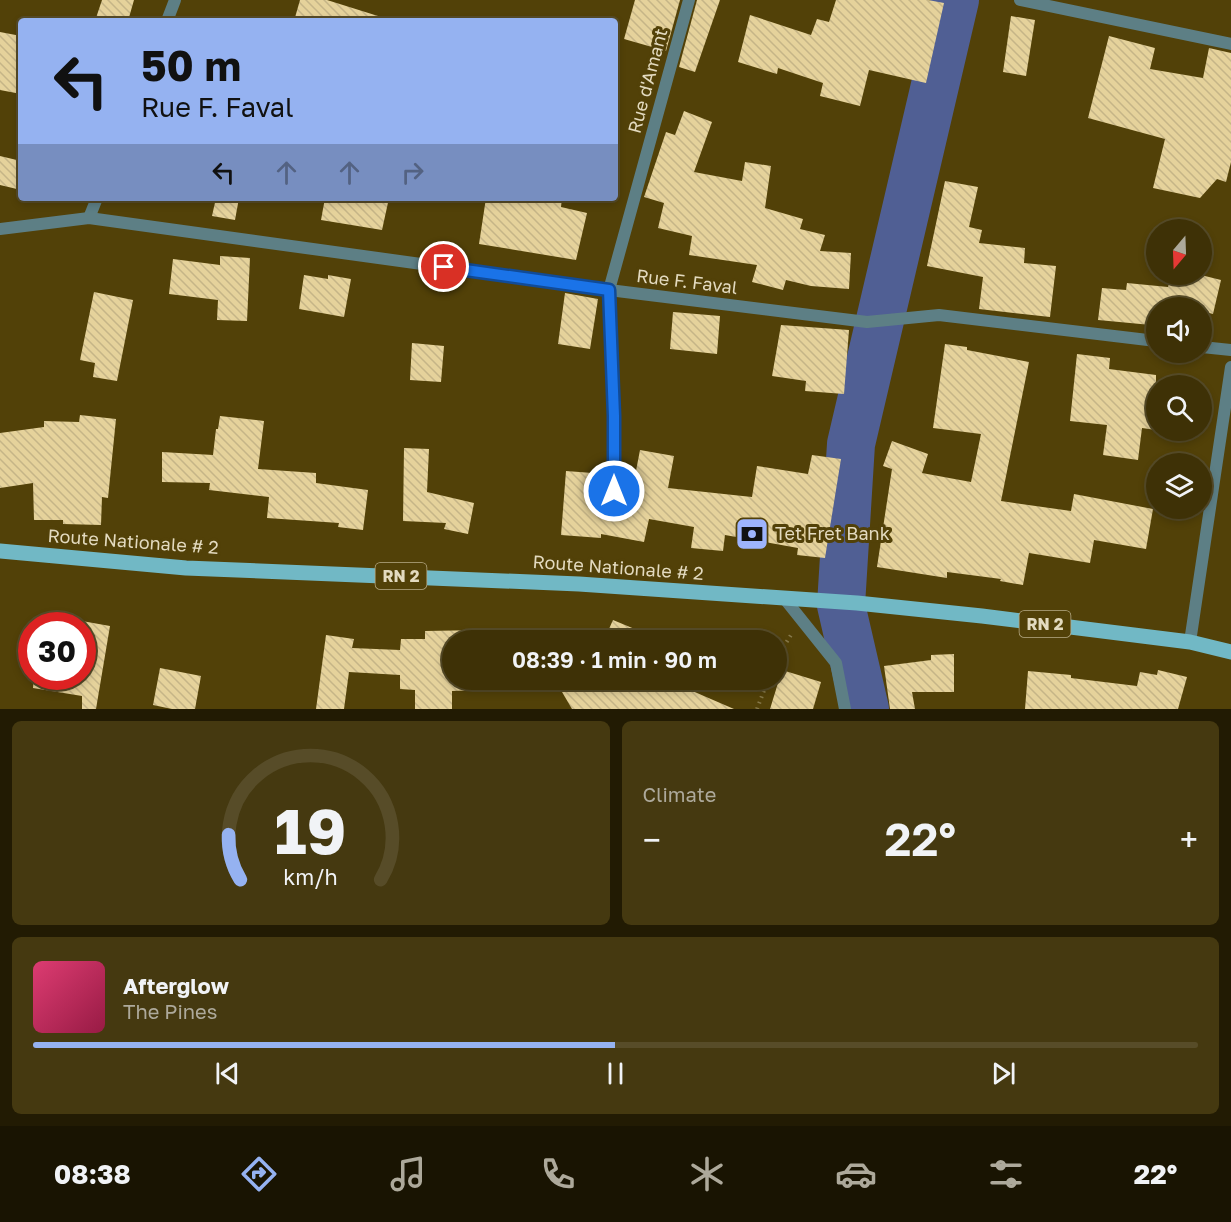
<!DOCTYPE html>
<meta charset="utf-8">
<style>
:root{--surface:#3e3106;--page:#453910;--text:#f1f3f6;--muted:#ada99b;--line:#574c28;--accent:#95b2f1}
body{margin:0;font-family:"Golos Text",sans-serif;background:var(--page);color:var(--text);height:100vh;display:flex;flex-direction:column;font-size:22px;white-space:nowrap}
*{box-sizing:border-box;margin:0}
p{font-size:20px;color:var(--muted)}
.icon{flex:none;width:33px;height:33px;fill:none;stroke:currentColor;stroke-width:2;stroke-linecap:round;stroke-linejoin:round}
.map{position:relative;height:709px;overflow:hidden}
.details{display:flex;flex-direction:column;gap:12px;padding:12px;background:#221b03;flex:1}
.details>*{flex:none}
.banner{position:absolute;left:18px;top:18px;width:600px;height:183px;border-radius:6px;box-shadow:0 3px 9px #0003,0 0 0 2px var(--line);background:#95b2f1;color:#111;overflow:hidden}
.needle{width:39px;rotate:199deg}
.controls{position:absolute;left:1146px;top:219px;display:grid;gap:12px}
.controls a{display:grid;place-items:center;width:66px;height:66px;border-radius:50%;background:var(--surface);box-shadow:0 3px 9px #0003,0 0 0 2px var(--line);font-size:30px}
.speed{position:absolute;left:18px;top:612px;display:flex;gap:12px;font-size:30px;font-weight:700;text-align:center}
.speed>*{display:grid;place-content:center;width:78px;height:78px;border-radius:50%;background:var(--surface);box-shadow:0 3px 9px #0003,0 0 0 2px var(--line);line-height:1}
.speed .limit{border:9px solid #d22;background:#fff;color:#111}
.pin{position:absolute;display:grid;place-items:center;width:51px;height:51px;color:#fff;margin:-26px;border:3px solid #fff;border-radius:50%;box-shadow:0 2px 6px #0007}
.me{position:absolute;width:66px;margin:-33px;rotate:0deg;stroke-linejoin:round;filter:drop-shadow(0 0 4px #0008)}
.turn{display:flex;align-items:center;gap:21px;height:126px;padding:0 24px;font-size:27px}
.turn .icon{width:78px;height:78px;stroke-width:2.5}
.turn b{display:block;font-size:42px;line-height:51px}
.lanes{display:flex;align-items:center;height:57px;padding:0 24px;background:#0003;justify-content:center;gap:30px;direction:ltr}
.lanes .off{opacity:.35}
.big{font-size:45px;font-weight:600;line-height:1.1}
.details .widget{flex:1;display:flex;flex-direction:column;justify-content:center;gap:9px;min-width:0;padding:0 21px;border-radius:9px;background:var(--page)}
.details .dial{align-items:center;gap:0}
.dial svg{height:156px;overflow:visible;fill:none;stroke:var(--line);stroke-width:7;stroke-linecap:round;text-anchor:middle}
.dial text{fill:var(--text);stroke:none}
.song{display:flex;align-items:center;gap:18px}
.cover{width:72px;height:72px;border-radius:9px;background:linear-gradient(135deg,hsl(340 70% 55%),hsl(340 70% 35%))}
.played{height:6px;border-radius:3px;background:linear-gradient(90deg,var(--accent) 50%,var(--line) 50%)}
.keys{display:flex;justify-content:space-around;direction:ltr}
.heat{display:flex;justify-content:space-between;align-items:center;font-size:33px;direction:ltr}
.details .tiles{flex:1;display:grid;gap:12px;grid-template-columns:1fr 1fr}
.widget:last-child{grid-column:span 2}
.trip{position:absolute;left:442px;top:630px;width:345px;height:60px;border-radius:30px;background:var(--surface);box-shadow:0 3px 9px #0003,0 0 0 2px var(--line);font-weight:600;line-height:60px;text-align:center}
.menu{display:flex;height:96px;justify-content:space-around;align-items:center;background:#191402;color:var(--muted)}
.menu .icon{width:42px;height:42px}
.menu .selected{color:var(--accent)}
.menu b{font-size:27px;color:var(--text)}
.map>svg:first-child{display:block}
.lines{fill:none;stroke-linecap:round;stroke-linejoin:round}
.river{stroke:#505f94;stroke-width:48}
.building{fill:url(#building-back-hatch)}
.path{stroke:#86784a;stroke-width:4;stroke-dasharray:1.5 4.5;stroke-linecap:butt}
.minor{stroke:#5d7f85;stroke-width:12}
.primary{stroke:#71b8c5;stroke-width:15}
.route-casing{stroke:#114b97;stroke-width:15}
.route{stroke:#1a73e8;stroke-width:10}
.labels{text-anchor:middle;stroke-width:6;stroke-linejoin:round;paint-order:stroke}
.shield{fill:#524108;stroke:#b8ac88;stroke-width:1.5}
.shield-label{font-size:16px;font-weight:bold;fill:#e3dabf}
.street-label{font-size:18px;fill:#e3dabf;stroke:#524108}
.poi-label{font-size:18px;fill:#e3dabf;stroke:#524108;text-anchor:start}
</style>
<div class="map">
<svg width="1231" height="709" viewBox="0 0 1231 709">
<defs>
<pattern id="building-back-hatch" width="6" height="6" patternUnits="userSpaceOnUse" patternTransform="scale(1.5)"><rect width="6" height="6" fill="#e5d29b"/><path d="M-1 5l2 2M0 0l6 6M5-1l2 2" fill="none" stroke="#c5b587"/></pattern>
</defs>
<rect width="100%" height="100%" fill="#524108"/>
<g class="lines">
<!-- river -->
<path class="river" d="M865,709L841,605L851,444L955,0"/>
</g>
<!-- building -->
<g class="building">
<path d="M102,0H134L128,21H95Z"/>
<path d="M300,0H327L378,16V21H294Z"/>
<path d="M635,0H680L666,51L624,39Z"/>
<path d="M697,0H720L695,72L679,67Z"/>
<path d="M836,0H928L944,3L926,83L869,70L860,106L820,96L823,83L778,68L777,74L738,62L750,15L811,35L817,19L829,22Z"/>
<path d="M1011,16L1035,20L1026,76L1003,72Z"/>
<path d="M0,32L21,36V94L0,90Z"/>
<path d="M1109,36L1155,48L1150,69L1203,78L1209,48L1231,53V162L1226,182L1217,179L1200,198L1153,188L1165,139L1088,118Z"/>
<path d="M684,111L712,122L694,172L742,181L745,162L771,166L765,208L803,219L800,229L825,235L820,251L851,253L849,289L811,286L786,280L783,290L752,282L757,265L689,255L692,236L658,228L664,203L644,197L666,132L675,135Z"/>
<path d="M0,156L21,161V190L0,185Z"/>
<path d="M945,181L978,187L969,227L982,230L979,243L1025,248L1024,263L1056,266L1050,317L979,309L983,277L927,266Z"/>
<path d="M216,198H239L235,220L212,216Z"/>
<path d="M325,198H389L382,230L321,220Z"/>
<path d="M486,198H562L561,207L587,213L576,260L479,244Z"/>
<path d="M220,256L250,258L247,321L217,320L218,300L169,294L173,259L220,265Z"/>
<path d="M1171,274H1197L1221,280L1213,314L1202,311V308H1152L1151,325L1098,320L1102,288L1126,290L1127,283L1168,287Z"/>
<path d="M304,275L328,279V275L351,279L344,317L299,309Z"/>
<path d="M94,292L133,300L117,381L93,377L95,363L80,360Z"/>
<path d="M565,293L598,299L590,349L558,344Z"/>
<path d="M673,312L720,316L717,354L670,349Z"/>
<path d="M781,325L849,330L844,394L805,391L806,381L772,376Z"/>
<path d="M412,343L444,346L441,382L410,380Z"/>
<path d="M945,344L967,347V350L1029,362L1001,501L1071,511L1074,494L1153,509L1146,549L1094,540L1090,563L1029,553L1023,585L1000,581L1001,579L947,572V578L877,567L892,469L883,466L892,441L928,454L922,473L971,482L981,434L933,428Z"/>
<path d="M1077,354L1110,358L1109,369L1156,375V430L1142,428L1138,460L1103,455L1107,425L1070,421Z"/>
<path d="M80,415L116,419L108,498L102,497L101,525L63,524V520H34L33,483L0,488V433L44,427V421L79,422Z"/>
<path d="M220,416L264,421L258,469L316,473V483L368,490L363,530L338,527L339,523L267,518L269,497L209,490L210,483L162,482V452L213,455L216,429H218Z"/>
<path d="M404,448L429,449L427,492L474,503L468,534L444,529L446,523L403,521Z"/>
<path d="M640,450L674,456L668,488L752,497L757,466L808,474L812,455L841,459L825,558L797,555L798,548L725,535L723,551L691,548L694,527L649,519L644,542L601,534V538L561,535L566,471L606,474L607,495L610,498H618L622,492V475L635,476Z"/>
<path d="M613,620L654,637L653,640H604Z"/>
<path d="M82,621L110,626L96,709H82V696L33,688L34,676H82Z"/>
<path d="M482,630V640H453V680H482V690L452,691V709H415V690L400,689V675L349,672L344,709H316L326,635L354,639L352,648L400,650L401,639H425V631Z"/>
<rect x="522" y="638" width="29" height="2"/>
<path d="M954,654V692H912L915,709H890L884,666L931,660V655Z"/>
<path d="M160,668L201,676L195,709H172L153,705Z"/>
<path d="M782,670L821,682L813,709H770Z"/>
<path d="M1158,670L1187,677L1178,709H1025L1028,671L1071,675V678L1137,686L1140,672L1157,675Z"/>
<rect x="521" y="680" width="30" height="11"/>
<path d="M555,680H667L734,709H572Z"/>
</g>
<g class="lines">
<!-- path -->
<g class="path">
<path d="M777,657L791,635"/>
<path d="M757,709L768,680"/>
</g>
<!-- minor -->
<g class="minor">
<path d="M1020,0L1231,44"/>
<path d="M167,21L175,0"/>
<path d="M89,218L97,198"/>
<path d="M0,229L89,218L609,290L867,322L939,315L1156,341"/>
<path d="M1202,347L1231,350"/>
<path d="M614,491V416L609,290L689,0"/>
<path d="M784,598L836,663L845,709"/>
<path d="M1190,642L1231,367"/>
</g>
<!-- primary -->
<path class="primary" d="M0,551L186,568L579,584L857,603L982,616L1190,642L1231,652"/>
</g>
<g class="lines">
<!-- route casing -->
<g class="route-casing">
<path id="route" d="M444,267L609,290L614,416V491"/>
</g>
<!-- route -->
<use href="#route" class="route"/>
</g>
<!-- icons -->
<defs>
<g id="bank-square" transform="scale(1.725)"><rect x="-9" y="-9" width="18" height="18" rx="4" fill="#9eb4fd" stroke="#524108"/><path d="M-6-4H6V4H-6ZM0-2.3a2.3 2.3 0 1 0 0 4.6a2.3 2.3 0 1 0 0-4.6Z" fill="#111"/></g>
</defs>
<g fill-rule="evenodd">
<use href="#bank-square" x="752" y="534"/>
</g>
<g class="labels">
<!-- shield labels -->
<g class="shield">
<rect x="375.5" y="563" width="51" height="26" rx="4.5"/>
<rect x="1019.5" y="611" width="51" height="26" rx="4.5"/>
</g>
<g class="shield-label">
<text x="401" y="582">RN 2</text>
<text x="1045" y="630">RN 2</text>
</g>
<!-- street labels -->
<g class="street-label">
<text transform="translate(648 81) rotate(-75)" y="6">Rue d'Amant</text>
<text transform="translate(687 282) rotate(7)" y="6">Rue F. Faval</text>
<text transform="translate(133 542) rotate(4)" y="6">Route Nationale # 2</text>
<text transform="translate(618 568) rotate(4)" y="6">Route Nationale # 2</text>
</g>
<!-- poi labels -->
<g class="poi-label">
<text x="775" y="540">Tet Fret Bank</text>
</g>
</g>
</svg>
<div class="controls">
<a><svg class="needle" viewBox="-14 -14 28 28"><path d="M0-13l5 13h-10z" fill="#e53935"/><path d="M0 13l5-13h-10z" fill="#ada99b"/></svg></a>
<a><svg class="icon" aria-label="sound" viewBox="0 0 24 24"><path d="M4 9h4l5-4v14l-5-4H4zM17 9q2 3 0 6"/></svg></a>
<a><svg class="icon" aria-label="search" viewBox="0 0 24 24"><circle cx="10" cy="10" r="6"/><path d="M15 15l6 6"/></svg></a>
<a><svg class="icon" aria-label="layers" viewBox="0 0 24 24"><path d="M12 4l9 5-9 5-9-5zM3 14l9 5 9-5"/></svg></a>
</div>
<div class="speed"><div class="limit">30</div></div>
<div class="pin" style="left:444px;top:267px;background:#d93025"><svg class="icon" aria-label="arrive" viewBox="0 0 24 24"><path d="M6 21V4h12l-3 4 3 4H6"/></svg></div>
<svg class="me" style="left:614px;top:491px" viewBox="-20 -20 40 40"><circle r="17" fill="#1a73e8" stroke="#fff" stroke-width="3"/><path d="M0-11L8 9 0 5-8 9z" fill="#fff"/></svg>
<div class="trip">08:39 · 1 min · 90 m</div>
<div class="banner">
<div class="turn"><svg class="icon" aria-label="left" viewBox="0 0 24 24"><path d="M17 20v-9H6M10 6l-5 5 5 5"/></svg><div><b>50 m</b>Rue F. Faval</div></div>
<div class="lanes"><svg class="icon" aria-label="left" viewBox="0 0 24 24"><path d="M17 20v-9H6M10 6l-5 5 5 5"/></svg><svg class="icon off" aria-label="ahead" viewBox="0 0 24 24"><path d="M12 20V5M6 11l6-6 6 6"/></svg><svg class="icon off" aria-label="ahead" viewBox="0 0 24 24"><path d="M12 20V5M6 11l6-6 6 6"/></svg><svg class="icon off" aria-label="right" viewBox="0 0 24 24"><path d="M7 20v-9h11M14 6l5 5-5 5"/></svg></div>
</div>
</div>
<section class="details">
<div class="tiles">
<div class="widget dial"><svg viewBox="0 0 100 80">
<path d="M14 69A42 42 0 1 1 86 69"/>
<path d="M14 69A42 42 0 0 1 8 46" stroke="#95b2f1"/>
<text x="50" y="56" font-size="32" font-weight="700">19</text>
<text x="50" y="72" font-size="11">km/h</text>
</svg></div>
<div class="widget"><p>Climate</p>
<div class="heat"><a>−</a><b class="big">22°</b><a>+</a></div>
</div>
<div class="widget">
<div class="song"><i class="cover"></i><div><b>Afterglow</b><p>The Pines</p></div></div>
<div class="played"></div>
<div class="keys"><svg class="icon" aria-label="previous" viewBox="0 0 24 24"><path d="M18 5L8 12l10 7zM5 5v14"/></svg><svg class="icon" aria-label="pause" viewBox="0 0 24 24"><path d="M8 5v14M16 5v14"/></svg><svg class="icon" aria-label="next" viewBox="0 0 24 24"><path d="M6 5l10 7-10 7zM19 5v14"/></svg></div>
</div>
</div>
</section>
<nav class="menu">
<b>08:38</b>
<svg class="icon selected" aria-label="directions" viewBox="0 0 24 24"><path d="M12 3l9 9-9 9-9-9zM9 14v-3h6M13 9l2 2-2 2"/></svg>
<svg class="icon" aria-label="music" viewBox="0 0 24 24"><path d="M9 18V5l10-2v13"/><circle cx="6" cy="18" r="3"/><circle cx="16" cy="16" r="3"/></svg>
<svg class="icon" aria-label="phone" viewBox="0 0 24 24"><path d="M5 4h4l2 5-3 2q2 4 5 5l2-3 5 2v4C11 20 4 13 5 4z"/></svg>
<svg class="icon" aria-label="climate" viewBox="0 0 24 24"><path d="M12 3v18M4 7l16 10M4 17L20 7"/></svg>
<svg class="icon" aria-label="car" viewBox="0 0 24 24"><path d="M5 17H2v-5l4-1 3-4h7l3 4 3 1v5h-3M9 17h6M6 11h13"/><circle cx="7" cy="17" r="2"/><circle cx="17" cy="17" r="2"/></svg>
<svg class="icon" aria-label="filters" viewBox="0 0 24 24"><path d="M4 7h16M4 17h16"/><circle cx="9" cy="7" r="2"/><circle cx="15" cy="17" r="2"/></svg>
<b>22°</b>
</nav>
